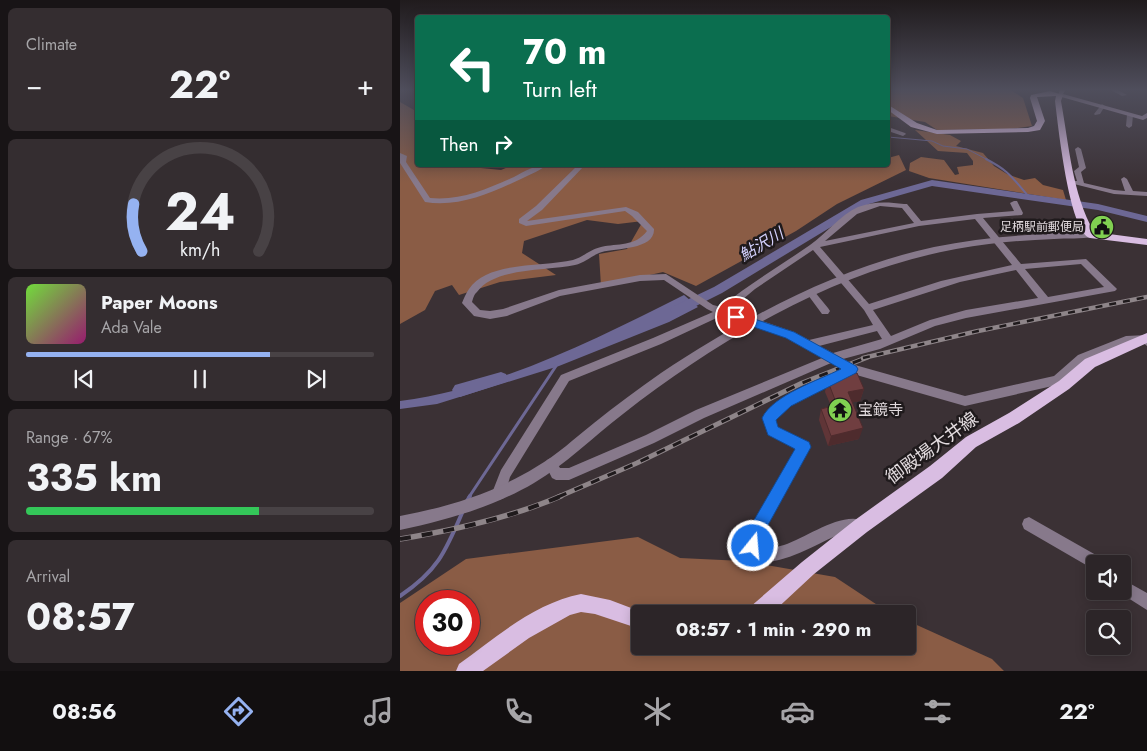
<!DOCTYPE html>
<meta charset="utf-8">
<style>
:root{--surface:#2c2528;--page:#342d30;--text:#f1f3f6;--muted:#a6a5a8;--line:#484245;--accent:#95b2f1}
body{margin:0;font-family:Jost,"Noto Sans JP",sans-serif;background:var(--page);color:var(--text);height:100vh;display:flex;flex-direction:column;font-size:19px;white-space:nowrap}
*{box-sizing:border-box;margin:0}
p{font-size:16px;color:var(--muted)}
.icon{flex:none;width:28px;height:28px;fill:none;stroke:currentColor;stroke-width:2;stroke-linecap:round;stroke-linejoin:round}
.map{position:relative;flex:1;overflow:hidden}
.sheet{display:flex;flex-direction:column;gap:8px;padding:8px;background:#181416;width:400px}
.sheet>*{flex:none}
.top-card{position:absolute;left:15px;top:15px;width:475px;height:152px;border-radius:5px;box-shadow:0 2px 12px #0003,0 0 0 1px var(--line);background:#0b6e4f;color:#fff;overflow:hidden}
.controls{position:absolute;left:686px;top:555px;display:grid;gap:10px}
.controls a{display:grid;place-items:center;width:45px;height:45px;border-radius:5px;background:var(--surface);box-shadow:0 2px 12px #0003,0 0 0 1px var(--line);font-size:25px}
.speed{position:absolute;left:15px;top:590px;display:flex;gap:10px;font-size:25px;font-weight:700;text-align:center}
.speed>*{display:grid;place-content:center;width:65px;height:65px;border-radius:50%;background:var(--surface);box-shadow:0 2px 12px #0003,0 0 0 1px var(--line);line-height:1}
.speed .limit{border:8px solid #d22;background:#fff;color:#111}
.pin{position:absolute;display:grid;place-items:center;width:42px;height:42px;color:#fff;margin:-21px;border:2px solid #fff;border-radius:50%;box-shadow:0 1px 5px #0007}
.me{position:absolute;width:55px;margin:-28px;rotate:17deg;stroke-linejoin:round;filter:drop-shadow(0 0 4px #0008)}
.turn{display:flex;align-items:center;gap:18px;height:105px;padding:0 25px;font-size:22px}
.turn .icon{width:65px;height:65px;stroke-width:2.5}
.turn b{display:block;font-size:35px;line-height:42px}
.then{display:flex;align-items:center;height:48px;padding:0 25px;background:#0003;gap:10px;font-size:19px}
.big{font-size:38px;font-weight:700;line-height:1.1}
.sheet .widget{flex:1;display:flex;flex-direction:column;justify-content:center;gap:8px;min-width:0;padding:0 18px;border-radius:8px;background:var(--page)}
.sheet .dial{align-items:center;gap:0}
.dial svg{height:130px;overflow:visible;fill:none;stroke:var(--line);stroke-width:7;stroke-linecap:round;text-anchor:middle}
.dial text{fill:var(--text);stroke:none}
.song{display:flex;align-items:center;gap:15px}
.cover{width:60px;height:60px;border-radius:8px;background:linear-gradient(135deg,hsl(100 70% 55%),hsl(320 70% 35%))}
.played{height:5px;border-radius:2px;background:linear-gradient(90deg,var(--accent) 70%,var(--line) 70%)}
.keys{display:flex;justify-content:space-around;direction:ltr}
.heat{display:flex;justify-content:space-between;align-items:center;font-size:28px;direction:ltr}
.charge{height:8px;border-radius:4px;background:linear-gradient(90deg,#34c759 67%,var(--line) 0)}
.trip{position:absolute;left:231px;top:605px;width:285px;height:50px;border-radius:5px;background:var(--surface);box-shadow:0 2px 12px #0003,0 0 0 1px var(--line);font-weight:700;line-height:50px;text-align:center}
.tab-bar{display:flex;height:80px;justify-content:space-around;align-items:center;background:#120f10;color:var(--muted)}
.tab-bar .icon{width:35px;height:35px}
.tab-bar .active{color:var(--accent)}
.tab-bar b{font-size:22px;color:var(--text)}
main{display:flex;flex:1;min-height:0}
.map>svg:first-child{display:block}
.forest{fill:#8a5c45;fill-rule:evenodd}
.water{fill:#6d6895}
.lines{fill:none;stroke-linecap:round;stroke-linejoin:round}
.stream-far3{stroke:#6d6895;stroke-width:1}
.stream-far2{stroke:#6d6895;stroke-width:2}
.stream-far1{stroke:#6d6895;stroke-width:3}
.stream{stroke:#6d6895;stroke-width:4}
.river{fill:#6d6895;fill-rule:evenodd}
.minor{fill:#87798b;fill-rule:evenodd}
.tertiary{fill:#87798b;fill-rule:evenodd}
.secondary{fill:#b59fbc;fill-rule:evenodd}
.primary{fill:#d9bde2;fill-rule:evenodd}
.rail-far2-casing{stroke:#8e8589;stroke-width:4.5}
.rail-far1-casing{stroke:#8e8589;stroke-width:5}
.rail-casing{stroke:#8e8589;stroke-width:5.5}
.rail-far2{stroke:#1f1a1c;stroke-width:2.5;stroke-dasharray:7;stroke-linecap:butt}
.rail-far1{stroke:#1f1a1c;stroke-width:3;stroke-dasharray:9;stroke-linecap:butt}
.rail{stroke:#1f1a1c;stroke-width:4;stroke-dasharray:11;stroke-linecap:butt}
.wall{fill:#603537}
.shaded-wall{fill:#4e2b2d}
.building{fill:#703e40;stroke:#4e2b2d}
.route{fill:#1a73e8;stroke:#114b97}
.labels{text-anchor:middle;stroke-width:5;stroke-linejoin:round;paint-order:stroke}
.far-poi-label{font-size:12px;fill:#e2dbde;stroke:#1f1a1c;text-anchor:end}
.poi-label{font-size:15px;fill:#e2dbde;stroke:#1f1a1c;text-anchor:start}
.water-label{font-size:16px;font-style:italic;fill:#d4d1fd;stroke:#1f1a1c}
.near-street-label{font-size:18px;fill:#e2dbde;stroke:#1f1a1c}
</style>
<main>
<section class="sheet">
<div class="widget"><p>Climate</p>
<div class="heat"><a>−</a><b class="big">22°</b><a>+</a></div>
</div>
<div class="widget dial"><svg viewBox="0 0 100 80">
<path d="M14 69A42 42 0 1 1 86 69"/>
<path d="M14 69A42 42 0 0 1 9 40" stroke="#95b2f1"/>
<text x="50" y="56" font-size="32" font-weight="700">24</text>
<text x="50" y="72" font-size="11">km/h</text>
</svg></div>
<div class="widget">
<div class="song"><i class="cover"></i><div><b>Paper Moons</b><p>Ada Vale</p></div></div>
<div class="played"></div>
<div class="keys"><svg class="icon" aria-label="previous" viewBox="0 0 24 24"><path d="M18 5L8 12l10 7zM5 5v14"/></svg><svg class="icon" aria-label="pause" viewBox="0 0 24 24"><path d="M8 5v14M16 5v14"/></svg><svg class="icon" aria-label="next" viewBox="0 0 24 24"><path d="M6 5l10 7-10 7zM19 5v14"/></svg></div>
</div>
<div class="widget"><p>Range · 67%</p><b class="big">335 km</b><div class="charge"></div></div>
<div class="widget"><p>Arrival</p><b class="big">08:57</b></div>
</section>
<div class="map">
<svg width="747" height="671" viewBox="0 0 747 671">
<rect width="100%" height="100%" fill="#3b3135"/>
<!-- forest -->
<g class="forest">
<path d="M488,89H609L623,98L632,126L610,129L537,130L525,122L488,116Z"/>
<path d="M0,102L14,110L17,115L18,165H51L101,170L113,165H442L444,167L488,165V158L499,155L506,170L437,204L396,231L296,286L263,272L201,286L199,254L227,249L243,221L218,224L187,220L124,241L122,253L156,275L100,282L59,295L52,285L35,291L25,310L0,324Z"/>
<path d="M515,130L550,135L561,141L556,146L583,153L594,166L607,174L624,180L635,178L643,185L663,190L666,200L529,178L509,171L510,163L521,157L544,160L555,175L559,174L557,167L573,165V161L567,153L538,151Z"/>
<path d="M238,537L280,558L343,561L435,577L491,614H240V646H508V621L592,659L604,671H0V603L66,559ZM26,601H69V644H26Z"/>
</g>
<!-- water -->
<path class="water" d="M284,295L298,307L269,322L159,366L37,404L0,409V401C101,388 194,340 284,295Z"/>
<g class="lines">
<!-- stream-far3 -->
<path class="stream-far3" d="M488,137L532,141L543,146L567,149L588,160"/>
<!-- stream-far2 -->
<path class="stream-far2" d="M586,159C611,172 612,178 630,198"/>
<!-- stream-far1 -->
<path class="stream-far1" d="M69,497L156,366"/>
<!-- stream -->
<g class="stream">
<path d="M67,501L70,496"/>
<path d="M0,596C37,571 45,553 62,513"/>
</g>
<!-- river -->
<g class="river">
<path d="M532,180L698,204L747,216V222L698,210L532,186L469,204L322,293L282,313H272L270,310L272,307L314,287L461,200Z"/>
<path d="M101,372L106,374L108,378L106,382L60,397L55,395L52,390L55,385Z"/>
</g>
<!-- minor -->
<g class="minor">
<path d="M709,89H716L727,95L722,96Z"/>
<path d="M702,104L705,106L700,114L695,115L694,114Z"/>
<path d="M730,113L733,115L732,126L729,128L726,126L727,115Z"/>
<path d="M488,127L505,133L506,134L503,136L488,131Z"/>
<path d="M678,147L681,149L686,168L681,172L684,183L714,190L725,191L721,179L724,177L727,179L733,191L747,192V196L714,194L670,183V181H677L674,171L679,167L675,149Z"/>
<path d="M0,153L7,156L6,162L30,198C60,201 87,189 114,177C125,171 135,165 147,165C141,170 131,174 123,178C93,192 59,208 25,202L0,163Z"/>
<path d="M178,165H185L142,210L127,221L226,207L238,212L254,229C255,250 216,248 202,252C192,255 185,263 175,265C148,271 94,267 77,292C74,294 73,299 72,302L80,310L90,311L103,309L159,290L240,275L266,274L313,305L321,307C349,284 380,266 410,245C426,234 440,215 458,207C474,201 488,202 504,204H507L521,221L577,214L614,211L610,203L614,201H617L623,213L622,215L583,218L621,264L686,259L715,287L717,289L715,291L566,318L535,326L480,349L443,359L455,365L565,396L654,376L678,355L726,336L747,335V346L742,342L727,344L686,361L661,383L657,385L565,406L453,374L390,405L375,420L378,427L408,443L410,447L361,535L360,544L364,548C370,547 378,547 384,545C407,538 440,511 465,521L467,526L465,531C456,534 447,532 438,535C415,544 342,591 347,534L396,449L369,435L363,418C374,394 420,380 442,369L431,363L304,418L254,443L169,480H156L152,478L145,464L147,460L151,458L155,460L160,468H169L246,435L296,410L422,358L386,338L323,315L261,344L169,381L110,477L104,498L99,500L94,498L92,493L101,470L161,375L253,338L313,312L307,309L264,280L240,281L160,296L107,316L90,319L74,316L62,303C64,298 66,293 69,289C87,261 144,267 173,260C183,257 191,249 201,247C218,243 235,247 247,231L232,216L225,211L126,226L119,223V219L136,206ZM480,206L502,208L514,223L425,241L457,214ZM575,219L612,265L541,281L469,304L420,247L519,226ZM413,250L464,310L473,325L409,340L394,332L330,310L355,289ZM681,264L704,287L648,297L625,269ZM616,270L638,298L566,310L530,320L491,336L473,310L560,282ZM477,331L482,339L433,353L419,346Z"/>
<path d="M642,221H648L659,234V238H653L641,223Z"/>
<path d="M411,290L414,291L428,308L430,311L428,314H422L408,295L406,293L408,291Z"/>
<path d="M629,517L703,559L705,564H695V570L693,569L624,529L622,524L624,519Z"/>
<path d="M722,579L747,593V610L717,591H722Z"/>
</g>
<!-- tertiary -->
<path class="tertiary" d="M690,232L694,235L693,237C681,239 667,238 654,239C633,240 611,241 589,244C513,253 441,279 374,315C321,343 270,377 223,414C193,437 166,464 134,483C93,507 47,520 0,530V516C48,507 94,493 136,467C157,455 175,438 194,423C215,406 238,389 261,373C344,318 436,268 534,247C585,236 638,234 690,232Z"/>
<!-- secondary -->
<path class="secondary" d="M660,89H666L663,94L742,116L747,113V118L743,120L658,96Z"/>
<!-- primary -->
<g class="primary">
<path d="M650,91L663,95L661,101C669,145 672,193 694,232L747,239V245L690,238C669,232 658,124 655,101L656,96L637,97L645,121L640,130L628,132L537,134L511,127L488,110V105L490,106L517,123L537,130L628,128L634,126L637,121L630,98L631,95Z"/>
<path d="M747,333V343L695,367L669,389L619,423L576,447L542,478L467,532L414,574L371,614H348L350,607L402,562L455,520L530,466L566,437L609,413L659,381L685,359Z"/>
<path d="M181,594L210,600L247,614H240V629L195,614L181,612L170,615L129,638L83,671H56L59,664C96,637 135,603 181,594Z"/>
</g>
<!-- rail-far2 casing -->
<g class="rail-far2-casing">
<path id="rail-far2" d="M463,358L578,331L747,297"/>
</g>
<!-- rail-far1 casing -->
<g class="rail-far1-casing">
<path id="rail-far1" d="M158,497L237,463L402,383L468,357"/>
</g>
<!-- rail casing -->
<g class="rail-casing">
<path id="rail" d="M0,539C55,530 110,518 161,496"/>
</g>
<!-- rail-far2 -->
<use href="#rail-far2" class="rail-far2"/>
<!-- rail-far1 -->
<use href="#rail-far1" class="rail-far1"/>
<!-- rail -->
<use href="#rail" class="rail"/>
</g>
<!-- wall -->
<path class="wall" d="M427,379L464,389L460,401L452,402L459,439L428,446L419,420L421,409L431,406L425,392Z"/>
<!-- shaded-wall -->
<g class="shaded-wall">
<path d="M464,389L460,401L445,404L448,392Z"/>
<path d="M463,428L459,439L428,446L431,436Z"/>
</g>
<!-- building -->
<path class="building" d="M457,373L464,389L448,392L463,428L431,436L421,409L437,405L427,379Z"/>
<!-- sky -->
<linearGradient id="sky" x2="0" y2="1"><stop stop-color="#201b1d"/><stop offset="0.49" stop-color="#4f4e5c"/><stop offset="1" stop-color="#4f4e5c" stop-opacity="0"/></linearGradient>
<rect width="747" height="183" fill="url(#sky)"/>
<!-- route -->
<path class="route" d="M336,313L394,332L456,366L458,369L456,373L391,406L376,420L378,427L409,442L411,447L362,536L359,552L353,554L347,552L345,546L346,534L395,449L368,435L362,418C373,395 419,380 441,369L386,338L333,320L331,317Z"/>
<!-- icons -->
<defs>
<g id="civic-disc" transform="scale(1.25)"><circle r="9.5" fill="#80d051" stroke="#1f1a1c"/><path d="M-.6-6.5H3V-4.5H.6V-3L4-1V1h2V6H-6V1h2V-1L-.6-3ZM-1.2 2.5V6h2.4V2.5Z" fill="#111"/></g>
<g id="temple-disc" transform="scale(1.25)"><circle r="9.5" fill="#80d051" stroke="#1f1a1c"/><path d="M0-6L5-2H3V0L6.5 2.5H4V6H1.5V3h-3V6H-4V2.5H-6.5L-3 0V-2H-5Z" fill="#111"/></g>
</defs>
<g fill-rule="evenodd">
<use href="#civic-disc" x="702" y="227"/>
<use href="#temple-disc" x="440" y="410"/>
</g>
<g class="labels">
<!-- far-poi labels -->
<g class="far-poi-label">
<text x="684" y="231">足柄駅前郵便局</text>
</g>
<!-- poi labels -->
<g class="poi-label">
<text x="458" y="415">宝鏡寺</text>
</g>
<!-- water labels -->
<g class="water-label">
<text transform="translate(361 244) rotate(-31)" y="6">鮎沢川</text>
</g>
<!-- near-street labels -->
<g class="near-street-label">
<text transform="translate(532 448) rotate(-36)" y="6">御殿場大井線</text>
</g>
</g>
</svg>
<div class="controls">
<a><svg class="icon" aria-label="sound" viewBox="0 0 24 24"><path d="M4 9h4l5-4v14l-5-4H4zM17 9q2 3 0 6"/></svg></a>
<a><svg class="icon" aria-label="search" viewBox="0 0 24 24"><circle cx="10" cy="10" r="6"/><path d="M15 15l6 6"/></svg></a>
</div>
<div class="speed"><div class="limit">30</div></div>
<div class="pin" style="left:336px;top:317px;background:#d93025"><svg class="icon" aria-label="arrive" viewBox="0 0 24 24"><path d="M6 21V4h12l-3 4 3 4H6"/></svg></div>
<svg class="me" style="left:353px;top:546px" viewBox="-20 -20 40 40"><circle r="17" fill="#1a73e8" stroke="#fff" stroke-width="3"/><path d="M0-11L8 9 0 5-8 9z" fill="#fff"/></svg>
<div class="trip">08:57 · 1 min · 290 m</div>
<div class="top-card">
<div class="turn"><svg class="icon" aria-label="left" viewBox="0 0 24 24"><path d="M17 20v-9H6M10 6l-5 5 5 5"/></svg><div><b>70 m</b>Turn left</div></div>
<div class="then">Then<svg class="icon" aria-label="right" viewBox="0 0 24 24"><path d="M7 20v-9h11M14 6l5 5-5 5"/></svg></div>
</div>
</div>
</main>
<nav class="tab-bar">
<b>08:56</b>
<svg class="icon active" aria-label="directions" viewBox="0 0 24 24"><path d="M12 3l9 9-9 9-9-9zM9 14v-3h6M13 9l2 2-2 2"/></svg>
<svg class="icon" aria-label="music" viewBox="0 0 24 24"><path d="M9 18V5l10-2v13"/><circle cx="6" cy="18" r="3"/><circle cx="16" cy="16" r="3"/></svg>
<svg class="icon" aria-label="phone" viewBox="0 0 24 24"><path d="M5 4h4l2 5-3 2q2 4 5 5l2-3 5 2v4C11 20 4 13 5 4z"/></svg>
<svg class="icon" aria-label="climate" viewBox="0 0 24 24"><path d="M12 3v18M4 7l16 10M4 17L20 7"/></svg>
<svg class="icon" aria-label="car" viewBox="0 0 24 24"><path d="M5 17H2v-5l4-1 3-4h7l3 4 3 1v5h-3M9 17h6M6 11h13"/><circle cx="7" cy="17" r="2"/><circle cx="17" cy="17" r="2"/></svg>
<svg class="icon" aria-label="filters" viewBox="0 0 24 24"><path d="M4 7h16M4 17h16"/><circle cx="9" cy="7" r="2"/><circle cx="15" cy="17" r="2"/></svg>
<b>22°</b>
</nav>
